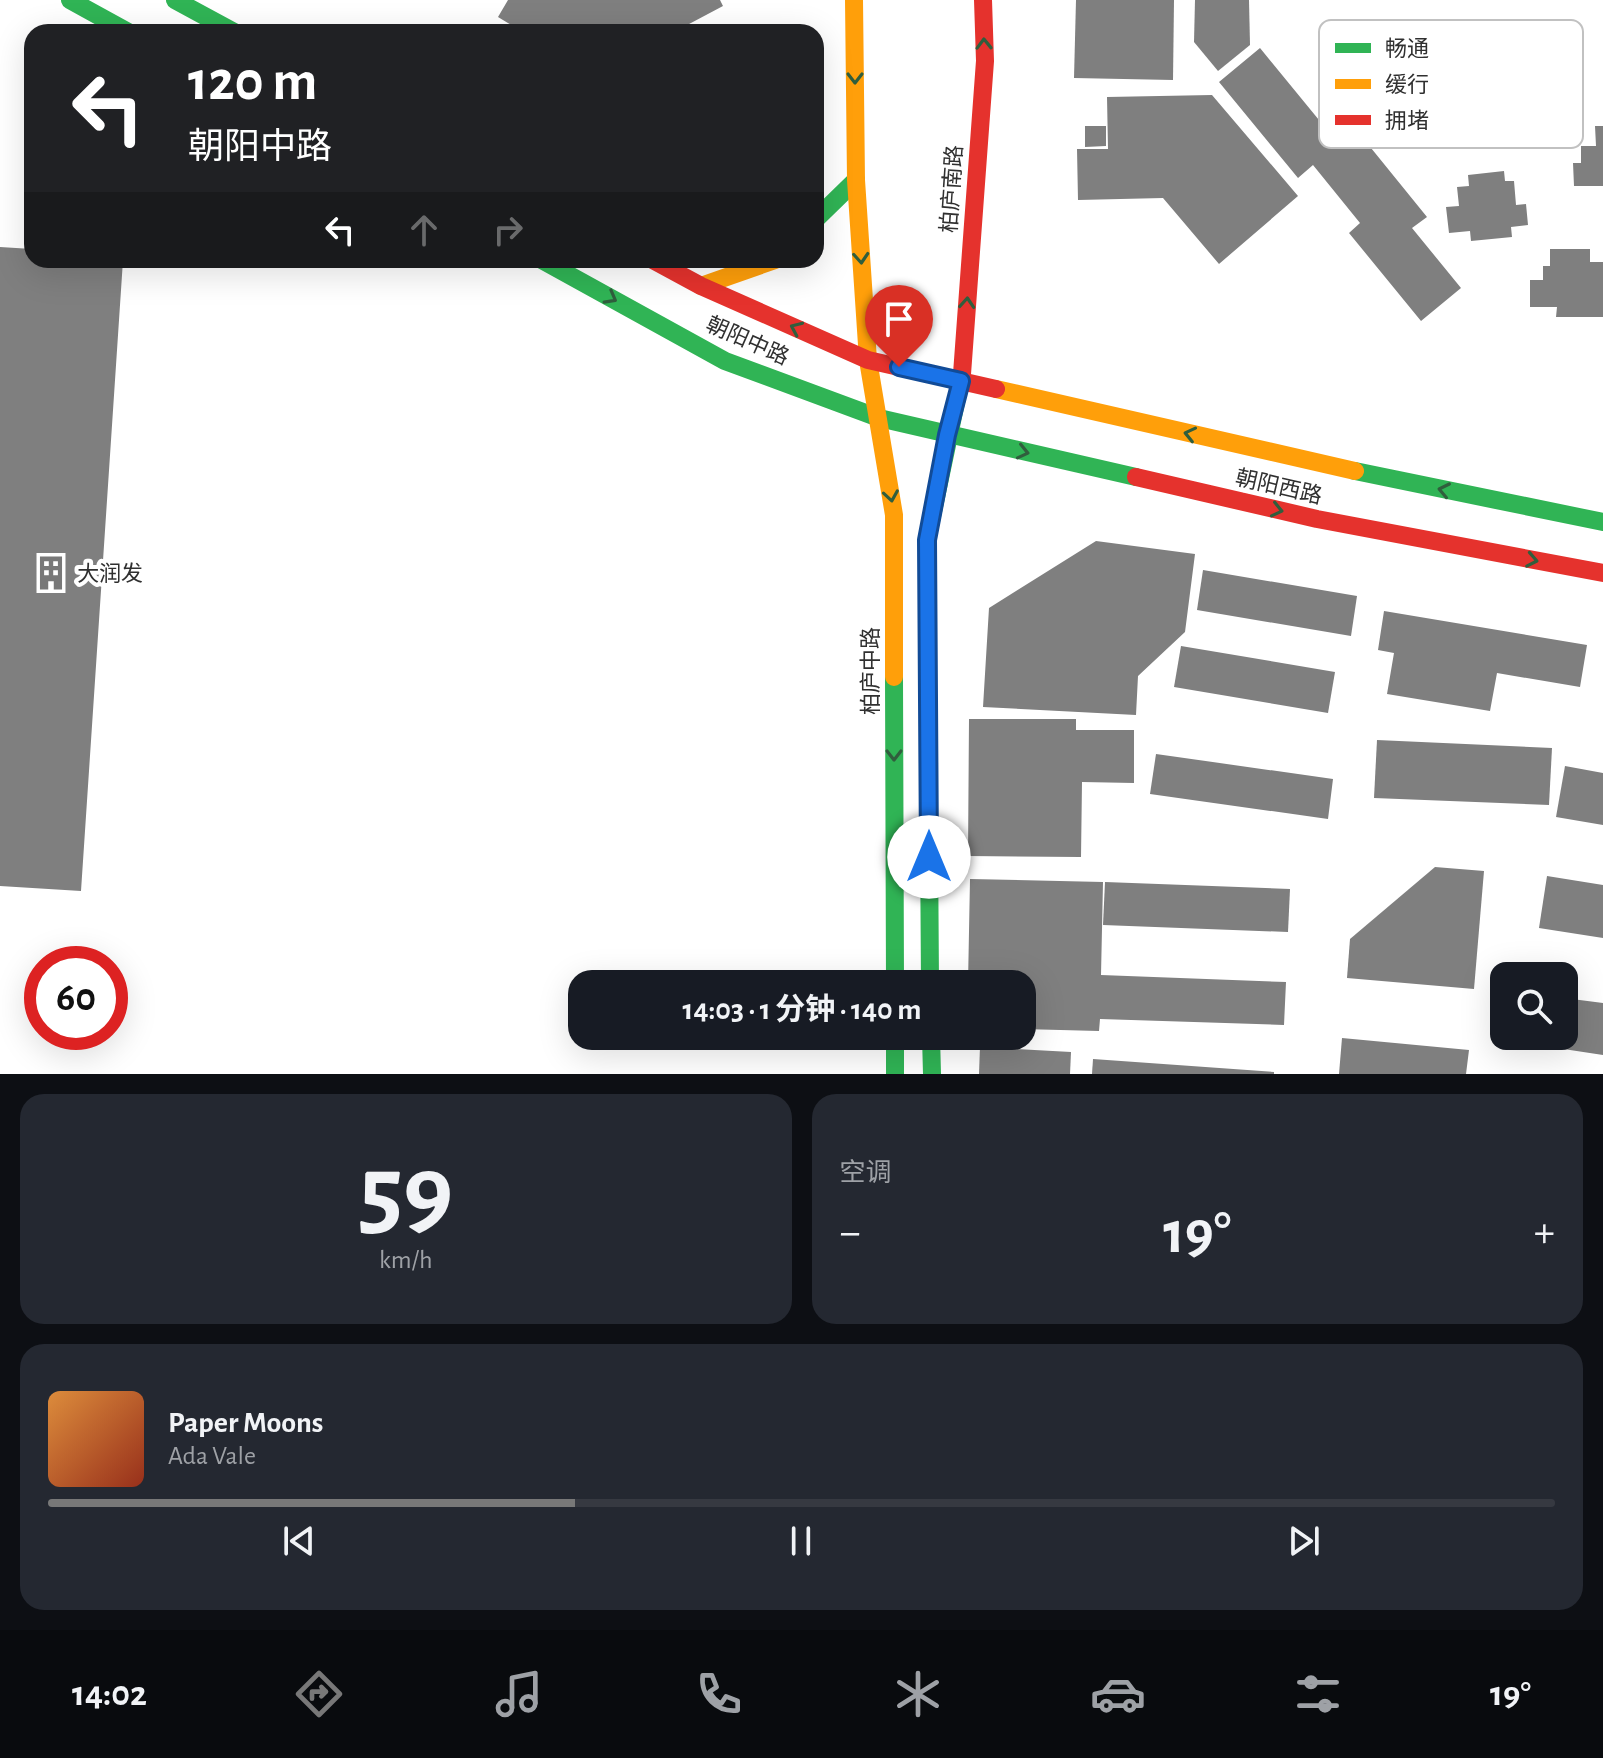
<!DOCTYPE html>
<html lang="zh">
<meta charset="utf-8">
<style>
:root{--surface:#171b24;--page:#242831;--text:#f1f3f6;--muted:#9ea1a6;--line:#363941;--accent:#787878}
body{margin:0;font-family:"Alegreya Sans","Noto Sans SC",sans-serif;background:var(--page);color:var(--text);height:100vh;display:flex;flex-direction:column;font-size:30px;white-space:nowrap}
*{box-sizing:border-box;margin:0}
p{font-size:26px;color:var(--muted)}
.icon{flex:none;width:44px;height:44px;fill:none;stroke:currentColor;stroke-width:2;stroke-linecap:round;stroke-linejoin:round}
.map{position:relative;height:1074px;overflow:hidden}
.drawer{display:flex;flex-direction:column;gap:20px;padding:20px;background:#0d0f14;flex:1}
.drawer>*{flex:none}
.guide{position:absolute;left:24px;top:24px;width:800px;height:244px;border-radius:24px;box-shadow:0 8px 32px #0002;background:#202124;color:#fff;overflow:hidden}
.controls{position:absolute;left:1490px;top:962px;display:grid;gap:16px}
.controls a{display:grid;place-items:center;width:88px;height:88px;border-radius:16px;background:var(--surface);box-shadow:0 8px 32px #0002;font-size:40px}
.speed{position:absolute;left:24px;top:946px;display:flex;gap:16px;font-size:40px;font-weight:700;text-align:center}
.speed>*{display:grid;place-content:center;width:104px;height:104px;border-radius:50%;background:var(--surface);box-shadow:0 8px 32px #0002;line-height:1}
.speed .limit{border:12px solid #d22;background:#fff;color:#111}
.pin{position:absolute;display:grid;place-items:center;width:68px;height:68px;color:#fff;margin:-82px -34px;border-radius:50% 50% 50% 0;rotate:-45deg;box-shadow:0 0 8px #0007}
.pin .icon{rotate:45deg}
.me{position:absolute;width:88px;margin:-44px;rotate:0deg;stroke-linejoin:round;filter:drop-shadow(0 0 6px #0008)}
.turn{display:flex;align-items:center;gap:28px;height:168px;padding:0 32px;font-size:36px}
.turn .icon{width:104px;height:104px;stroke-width:2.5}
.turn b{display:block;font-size:56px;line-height:68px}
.lanes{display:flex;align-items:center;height:76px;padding:0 32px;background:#0003;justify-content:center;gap:40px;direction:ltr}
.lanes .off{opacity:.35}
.big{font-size:60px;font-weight:700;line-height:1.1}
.drawer .card{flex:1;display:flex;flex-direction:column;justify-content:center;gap:12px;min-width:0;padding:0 28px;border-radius:24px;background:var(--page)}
.drawer .dial{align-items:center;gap:0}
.dial b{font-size:104px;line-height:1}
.song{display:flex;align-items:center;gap:24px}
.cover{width:96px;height:96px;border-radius:12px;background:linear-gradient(135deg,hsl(30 70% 55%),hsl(10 70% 35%))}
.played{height:8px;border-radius:4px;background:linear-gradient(90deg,var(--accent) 35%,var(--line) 35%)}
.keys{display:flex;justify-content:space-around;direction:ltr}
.heat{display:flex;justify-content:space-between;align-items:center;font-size:44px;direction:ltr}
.drawer .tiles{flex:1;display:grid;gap:20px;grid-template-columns:1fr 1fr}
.card:last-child{grid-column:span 2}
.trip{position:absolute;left:568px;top:970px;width:468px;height:80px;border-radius:24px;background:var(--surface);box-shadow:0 8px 32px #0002;font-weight:700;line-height:80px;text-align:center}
.dock{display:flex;height:128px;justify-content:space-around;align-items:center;background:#090b0e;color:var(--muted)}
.dock .icon{width:56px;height:56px}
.dock .active{color:var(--accent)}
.dock b{font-size:36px;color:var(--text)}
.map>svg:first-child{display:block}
.building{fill:#7f7f7f}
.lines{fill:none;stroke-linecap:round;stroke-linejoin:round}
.fast{stroke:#30b455;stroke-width:18}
.slow{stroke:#ff9f0a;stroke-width:18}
.jam{stroke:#e5322d;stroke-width:18}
.oneway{stroke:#305e3d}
.route-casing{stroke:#114b97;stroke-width:20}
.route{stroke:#1a73e8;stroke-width:14}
.labels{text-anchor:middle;stroke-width:8;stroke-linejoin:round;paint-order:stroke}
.street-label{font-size:22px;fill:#303030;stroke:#fff}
.poi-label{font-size:22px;fill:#303030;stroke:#fff;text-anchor:start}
.key{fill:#fff;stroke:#c1c1c1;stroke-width:2}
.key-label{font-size:22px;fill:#303030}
</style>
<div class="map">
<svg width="1603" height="1074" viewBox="0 0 1603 1074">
<rect width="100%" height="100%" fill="#fff"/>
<!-- building -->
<g class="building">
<path d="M508,0H720L723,6L674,32H623L621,28L614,32H604L600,24L595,32H523L498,17Z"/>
<path d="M1076,0H1174L1173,80L1074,78Z"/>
<path d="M1195,0H1249L1250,45L1218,71L1194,42Z"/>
<path d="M1260,48L1337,142L1354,127L1427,217L1412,228L1461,288L1421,321L1349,233L1360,223L1313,165L1298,178L1219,82Z"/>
<path d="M1212,95L1298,196L1219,264L1163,198L1078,200L1077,149H1108L1107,97Z"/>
<path d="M1085,126H1106V146L1085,147Z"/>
<path d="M1595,126H1603V186H1574L1573,163H1581V146H1596Z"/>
<path d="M1504,171L1505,181H1514L1516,205L1526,204L1528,225L1511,227L1512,237L1471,241L1470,231L1449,233L1446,207L1459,206L1457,187L1469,186L1468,175Z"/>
<path d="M0,247L32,249V260H123L81,891L0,886Z"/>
<path d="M1550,249H1590V262H1603V317H1556L1557,307H1530V280H1543V266H1550Z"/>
<path d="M1096,541L1195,554L1185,632L1138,676L1136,715L983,707L989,608Z"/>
<path d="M1203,570L1357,596L1351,636L1197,610Z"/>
<path d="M1384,611L1587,645L1580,687L1497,673L1490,711L1387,694L1394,653L1378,650Z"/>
<path d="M1181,646L1335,672L1328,713L1174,687Z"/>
<path d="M969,719H1076V730H1134V783L1082,782L1081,857L968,856Z"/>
<path d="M1377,740L1552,748L1549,805L1374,798Z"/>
<path d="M1156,754L1333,779L1328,819L1150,794Z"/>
<path d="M1565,766L1603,773V825L1556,817Z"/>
<path d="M1435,867L1484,871L1474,989L1347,978L1350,939Z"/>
<path d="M1547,876L1603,885V938L1539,928Z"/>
<path d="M970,879L1103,882L1101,975L1286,982L1284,1025L1100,1019L1099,1031L1022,1029V984H968Z"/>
<path d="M1105,882L1290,889L1288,932L1103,925Z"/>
<path d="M1564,998L1603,1003V1055L1524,1043L1525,1036H1564Z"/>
<path d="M1342,1038L1469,1050L1466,1074H1339Z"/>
<path d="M980,1047L1071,1052L1070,1074H979Z"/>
<path d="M1093,1059L1274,1072V1074H1092Z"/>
</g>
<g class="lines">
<!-- fast -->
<g class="fast">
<path d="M70,0L128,32"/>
<path d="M175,0L234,32"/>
<path d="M816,219L856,180"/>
<path d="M542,260L725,361L879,418L1136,477"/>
<path d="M1355,471L1603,522"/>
<path d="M894,677L895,984"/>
<path d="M930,984L927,540L962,374"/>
<path d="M895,1036V1074"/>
<path d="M931,1036L932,1074"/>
</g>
<!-- slow -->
<g class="slow">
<path d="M854,0L856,180L868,360L894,515V677"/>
<path d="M701,286L775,260"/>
<path d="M996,389L1355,471"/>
</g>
<!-- jam -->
<g class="jam">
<path d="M653,260L701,286L868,360L996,389"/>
<path d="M962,374L985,61L983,0"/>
<path d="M1136,477L1317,519L1603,573"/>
</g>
</g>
<!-- one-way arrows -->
<defs><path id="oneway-chevron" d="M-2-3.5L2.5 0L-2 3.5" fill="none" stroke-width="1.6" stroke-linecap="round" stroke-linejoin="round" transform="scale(2)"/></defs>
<g class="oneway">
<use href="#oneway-chevron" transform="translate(984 44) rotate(-91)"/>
<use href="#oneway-chevron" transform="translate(855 78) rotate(90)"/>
<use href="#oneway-chevron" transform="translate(861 258) rotate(86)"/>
<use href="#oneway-chevron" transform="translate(611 298) rotate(29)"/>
<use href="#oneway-chevron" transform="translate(967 303) rotate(-86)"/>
<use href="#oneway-chevron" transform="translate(796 328) rotate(-156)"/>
<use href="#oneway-chevron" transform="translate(1190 434) rotate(-167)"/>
<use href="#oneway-chevron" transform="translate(1023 452) rotate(13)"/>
<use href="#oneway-chevron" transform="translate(1444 490) rotate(-168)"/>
<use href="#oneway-chevron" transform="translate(891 496) rotate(81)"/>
<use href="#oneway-chevron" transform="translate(1277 510) rotate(13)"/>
<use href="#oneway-chevron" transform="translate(1532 560) rotate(11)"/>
<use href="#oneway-chevron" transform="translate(894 755) rotate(90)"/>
</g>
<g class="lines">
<!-- route casing -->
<g class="route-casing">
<path id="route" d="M899,367L961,381L947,435L927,540L929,857"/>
</g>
<!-- route -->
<use href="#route" class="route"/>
</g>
<!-- icons -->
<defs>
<g id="building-bare" transform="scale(2.76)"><path d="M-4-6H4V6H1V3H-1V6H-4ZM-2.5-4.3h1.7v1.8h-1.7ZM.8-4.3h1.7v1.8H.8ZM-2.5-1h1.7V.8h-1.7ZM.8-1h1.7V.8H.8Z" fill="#787878" stroke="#fff" stroke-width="2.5" paint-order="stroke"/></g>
</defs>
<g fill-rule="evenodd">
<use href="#building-bare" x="51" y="573"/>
</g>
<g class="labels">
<!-- street labels -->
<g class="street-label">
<text transform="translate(951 189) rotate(-86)" y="8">柏庐南路</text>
<text transform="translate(748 340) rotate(24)" y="8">朝阳中路</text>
<text transform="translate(1279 486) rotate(13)" y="8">朝阳西路</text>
<text transform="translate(870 671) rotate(-90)" y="8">柏庐中路</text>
</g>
<!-- poi labels -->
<g class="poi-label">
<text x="77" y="581">大润发</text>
</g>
</g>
<!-- legend -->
<rect x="1319" y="20" width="264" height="128" rx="12" class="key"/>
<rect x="1335" y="43" width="36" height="10" fill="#30b455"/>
<rect x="1335" y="79" width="36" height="10" fill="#ff9f0a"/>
<rect x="1335" y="115" width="36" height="10" fill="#e5322d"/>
<g class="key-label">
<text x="1385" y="56">畅通</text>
<text x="1385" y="92">缓行</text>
<text x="1385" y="128">拥堵</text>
</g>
</svg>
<div class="controls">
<a><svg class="icon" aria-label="search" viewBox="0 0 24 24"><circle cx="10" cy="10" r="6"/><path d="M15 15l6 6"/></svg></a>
</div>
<div class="speed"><div class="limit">60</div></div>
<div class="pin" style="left:899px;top:367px;background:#d93025"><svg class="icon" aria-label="arrive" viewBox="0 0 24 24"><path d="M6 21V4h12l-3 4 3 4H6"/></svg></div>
<svg class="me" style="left:929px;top:857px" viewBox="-20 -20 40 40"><circle r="19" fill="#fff"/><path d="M0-13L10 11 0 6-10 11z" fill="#1a73e8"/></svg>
<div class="trip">14:03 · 1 分钟 · 140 m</div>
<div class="guide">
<div class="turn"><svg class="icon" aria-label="left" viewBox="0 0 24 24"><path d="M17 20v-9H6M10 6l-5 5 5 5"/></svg><div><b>120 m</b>朝阳中路</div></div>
<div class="lanes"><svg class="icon" aria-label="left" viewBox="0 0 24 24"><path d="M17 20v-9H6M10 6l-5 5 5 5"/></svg><svg class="icon off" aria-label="ahead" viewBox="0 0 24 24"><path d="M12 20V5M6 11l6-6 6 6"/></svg><svg class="icon off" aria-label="right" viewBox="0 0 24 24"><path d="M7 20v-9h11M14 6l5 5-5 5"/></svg></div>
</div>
</div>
<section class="drawer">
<div class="tiles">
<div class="card dial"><b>59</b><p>km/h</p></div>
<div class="card"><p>空调</p>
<div class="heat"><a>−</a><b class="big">19°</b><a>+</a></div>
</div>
<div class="card">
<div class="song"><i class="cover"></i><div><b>Paper Moons</b><p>Ada Vale</p></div></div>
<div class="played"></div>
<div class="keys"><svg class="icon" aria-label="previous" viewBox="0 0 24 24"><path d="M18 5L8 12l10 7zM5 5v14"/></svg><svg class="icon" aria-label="pause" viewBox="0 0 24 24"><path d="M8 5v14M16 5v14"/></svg><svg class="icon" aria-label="next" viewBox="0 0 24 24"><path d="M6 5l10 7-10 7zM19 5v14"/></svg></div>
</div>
</div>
</section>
<nav class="dock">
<b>14:02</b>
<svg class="icon active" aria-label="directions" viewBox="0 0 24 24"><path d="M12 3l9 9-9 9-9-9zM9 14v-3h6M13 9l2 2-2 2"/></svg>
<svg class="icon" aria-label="music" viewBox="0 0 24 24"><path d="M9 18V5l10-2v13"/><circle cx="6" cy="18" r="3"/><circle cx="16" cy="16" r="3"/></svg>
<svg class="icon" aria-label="phone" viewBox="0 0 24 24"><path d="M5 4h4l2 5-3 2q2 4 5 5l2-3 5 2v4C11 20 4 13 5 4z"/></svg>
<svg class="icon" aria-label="climate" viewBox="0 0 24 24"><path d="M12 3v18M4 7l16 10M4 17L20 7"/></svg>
<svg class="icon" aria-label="car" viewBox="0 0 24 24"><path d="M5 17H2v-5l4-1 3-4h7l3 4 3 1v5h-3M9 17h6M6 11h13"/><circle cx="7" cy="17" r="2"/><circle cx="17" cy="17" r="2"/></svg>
<svg class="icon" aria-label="filters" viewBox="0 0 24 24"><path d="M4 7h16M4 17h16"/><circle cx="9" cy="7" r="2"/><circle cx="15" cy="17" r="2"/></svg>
<b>19°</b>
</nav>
